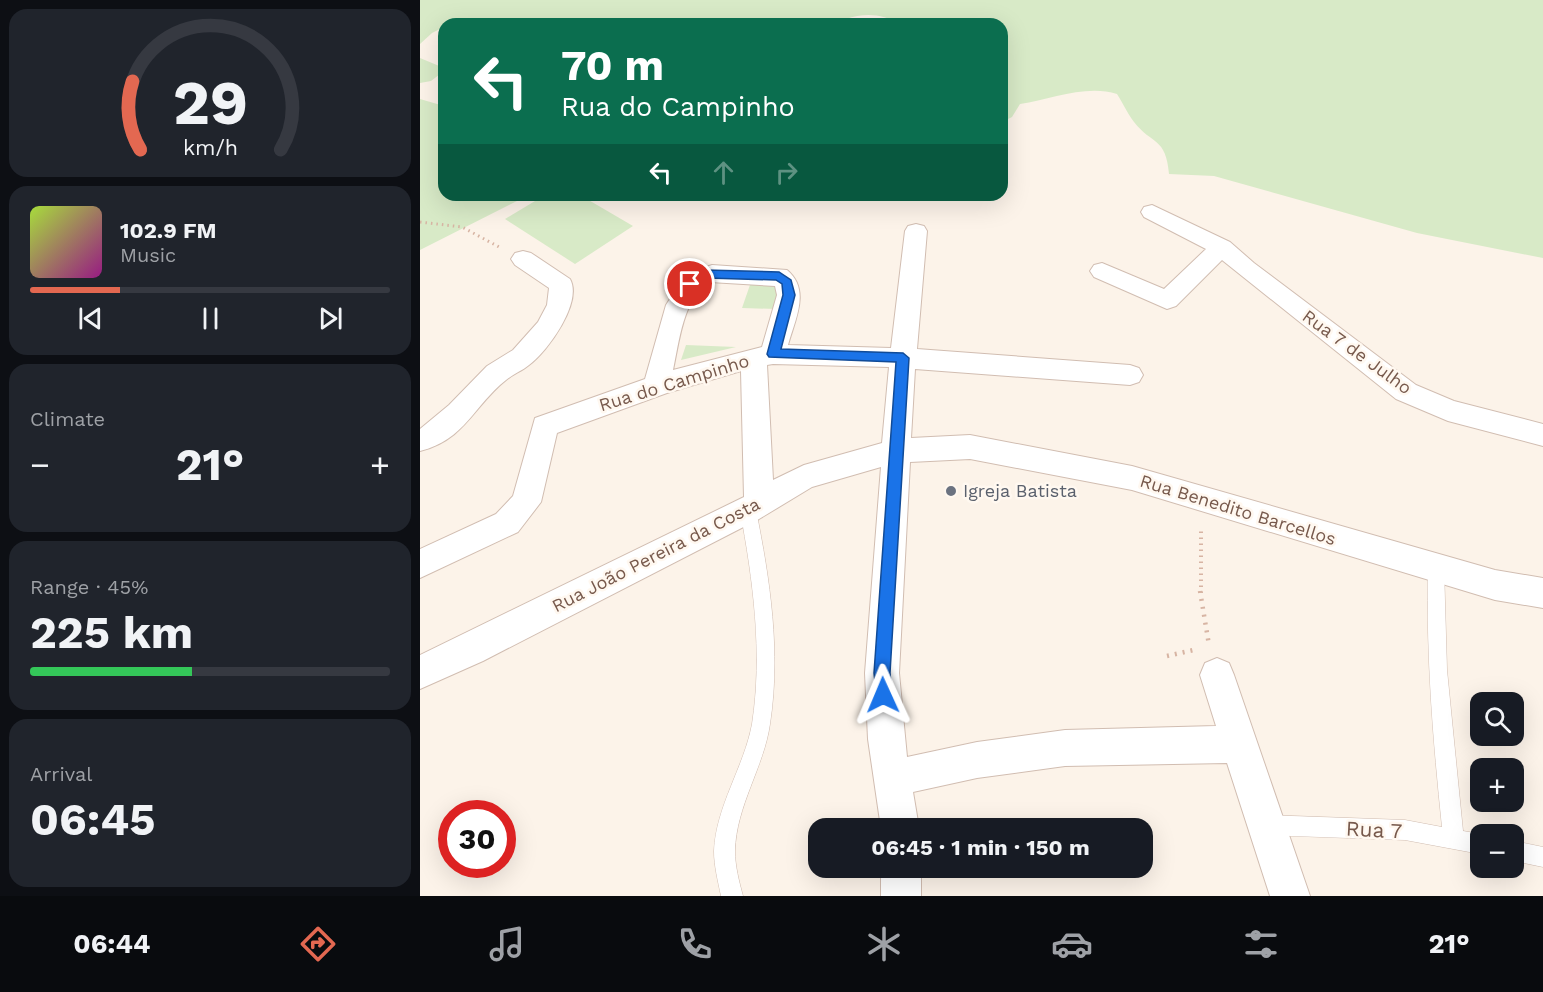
<!DOCTYPE html>
<meta charset="utf-8">
<style>
:root{--surface:#171b24;--page:#20242c;--text:#f1f3f6;--muted:#9ea1a6;--line:#363941;--accent:#e36851}
body{margin:0;font-family:"Work Sans",sans-serif;background:var(--page);color:var(--text);height:100vh;display:flex;flex-direction:column;font-size:22px;white-space:nowrap}
*{box-sizing:border-box;margin:0}
p{font-size:20px;color:var(--muted)}
.icon{flex:none;width:33px;height:33px;fill:none;stroke:currentColor;stroke-width:2;stroke-linecap:round;stroke-linejoin:round}
.map{position:relative;flex:1;overflow:hidden}
.panel{display:flex;flex-direction:column;gap:9px;padding:9px;background:#0d0f14;width:420px}
.panel>*{flex:none}
.banner{position:absolute;left:18px;top:18px;width:570px;height:183px;border-radius:18px;box-shadow:0 6px 24px #0002;background:#0b6e4f;color:#fff;overflow:hidden}
.tools{position:absolute;left:1050px;top:692px;display:grid;gap:12px}
.tools a{display:grid;place-items:center;width:54px;height:54px;border-radius:12px;background:var(--surface);box-shadow:0 6px 24px #0002;font-size:30px}
.speed{position:absolute;left:18px;top:800px;display:flex;gap:12px;font-size:30px;font-weight:700;text-align:center}
.speed>*{display:grid;place-content:center;width:78px;height:78px;border-radius:50%;background:var(--surface);box-shadow:0 6px 24px #0002;line-height:1}
.speed .limit{border:9px solid #d22;background:#fff;color:#111}
.pin{position:absolute;display:grid;place-items:center;width:51px;height:51px;color:#fff;margin:-26px;border:3px solid #fff;border-radius:50%;box-shadow:0 2px 6px #0007}
.me{position:absolute;width:66px;margin:-33px;rotate:359deg;stroke-linejoin:round;filter:drop-shadow(0 0 4px #0008)}
.turn{display:flex;align-items:center;gap:21px;height:126px;padding:0 24px;font-size:27px}
.turn .icon{width:78px;height:78px;stroke-width:2.5}
.turn b{display:block;font-size:42px;line-height:51px}
.lanes{display:flex;align-items:center;height:57px;padding:0 24px;background:#0003;justify-content:center;gap:30px;direction:ltr}
.lanes .off{opacity:.35}
.big{font-size:45px;font-weight:700;line-height:1.1}
.panel .widget{flex:1;display:flex;flex-direction:column;justify-content:center;gap:9px;min-width:0;padding:0 21px;border-radius:18px;background:var(--page)}
.panel .dial{align-items:center;gap:0}
.dial svg{height:156px;overflow:visible;fill:none;stroke:var(--line);stroke-width:7;stroke-linecap:round;text-anchor:middle}
.dial text{fill:var(--text);stroke:none}
.song{display:flex;align-items:center;gap:18px}
.cover{width:72px;height:72px;border-radius:9px;background:linear-gradient(135deg,hsl(80 70% 55%),hsl(310 70% 35%))}
.played{height:6px;border-radius:3px;background:linear-gradient(90deg,var(--accent) 25%,var(--line) 25%)}
.keys{display:flex;justify-content:space-around;direction:ltr}
.heat{display:flex;justify-content:space-between;align-items:center;font-size:33px;direction:ltr}
.charge{height:9px;border-radius:4px;background:linear-gradient(90deg,#34c759 45%,var(--line) 0)}
.trip{position:absolute;left:388px;top:818px;width:345px;height:60px;border-radius:18px;background:var(--surface);box-shadow:0 6px 24px #0002;font-weight:700;line-height:60px;text-align:center}
.menu{display:flex;height:96px;justify-content:space-around;align-items:center;background:#090b0e;color:var(--muted)}
.menu .icon{width:42px;height:42px}
.menu .current{color:var(--accent)}
.menu b{font-size:27px;color:var(--text)}
main{display:flex;flex:1;min-height:0}
.map>svg:first-child{display:block}
.green{fill:#d8eac7}
.lines{fill:none;stroke-linecap:round;stroke-linejoin:round}
.service-casing{stroke:#d1bdb1;stroke-width:1}
.minor-casing{stroke:#d1bdb1;stroke-width:2}
.path-far2{stroke:#d7b4a3;stroke-width:3;stroke-dasharray:1.5 4;stroke-linecap:butt}
.path-far1{stroke:#d7b4a3;stroke-width:4;stroke-dasharray:1.5 4.5;stroke-linecap:butt}
.path{stroke:#d7b4a3;stroke-width:4.5;stroke-dasharray:2 6;stroke-linecap:butt}
.service{fill:#fff;fill-rule:evenodd}
.minor{fill:#fff;fill-rule:evenodd}
.route{fill:#1a73e8;stroke:#114b97;stroke-width:1.5}
.worship-dot{fill:#6b7280;stroke:#fff8f0;stroke-width:2}
.labels{text-anchor:middle;stroke-width:5;stroke-linejoin:round;paint-order:stroke}
.street-label{font-size:18px;fill:#77594c;stroke:#fff8f0}
.worship-label{font-size:18px;fill:#5b616d;stroke:#fff8f0;text-anchor:start}
.near-street-label{font-size:21px;fill:#77594c;stroke:#fff8f0}
</style>
<main>
<section class="panel">
<div class="widget dial"><svg viewBox="0 0 100 80">
<path d="M14 69A42 42 0 1 1 86 69"/>
<path d="M14 69A42 42 0 0 1 10 34" stroke="#e36851"/>
<text x="50" y="56" font-size="32" font-weight="700">29</text>
<text x="50" y="72" font-size="11">km/h</text>
</svg></div>
<div class="widget">
<div class="song"><i class="cover"></i><div><b>102.9 FM</b><p>Music</p></div></div>
<div class="played"></div>
<div class="keys"><svg class="icon" aria-label="previous" viewBox="0 0 24 24"><path d="M18 5L8 12l10 7zM5 5v14"/></svg><svg class="icon" aria-label="pause" viewBox="0 0 24 24"><path d="M8 5v14M16 5v14"/></svg><svg class="icon" aria-label="next" viewBox="0 0 24 24"><path d="M6 5l10 7-10 7zM19 5v14"/></svg></div>
</div>
<div class="widget"><p>Climate</p>
<div class="heat"><a>−</a><b class="big">21°</b><a>+</a></div>
</div>
<div class="widget"><p>Range · 45%</p><b class="big">225 km</b><div class="charge"></div></div>
<div class="widget"><p>Arrival</p><b class="big">06:45</b></div>
</section>
<div class="map">
<svg width="1123" height="896" viewBox="0 0 1123 896">
<rect width="100%" height="100%" fill="#fcf3e9"/>
<!-- green -->
<g class="green">
<path d="M0,0H1123V258L997,233L794,176L749,174C746,137 732,145 714,122C707,113 703,103 697,94C667,84 631,99 600,104L592,117L582,122V24H479C463,13 443,13 426,19L424,24H24V27L12,33L0,44Z"/>
<path d="M0,58L24,68V71L11,81L0,83Z"/>
<path d="M0,99L24,106V195H109L0,250Z"/>
<path d="M125,195H160L213,226L155,264L85,219Z"/>
<path d="M331,282L362,285L356,309L322,308Z"/>
<path d="M266,345L316,347L261,360Z"/>
</g>
<g class="lines">
<!-- service casing -->
<g class="service-casing">
<g id="service">
<path d="M328,503L334,505L336,510C350,580 361,652 350,724C344,767 316,806 315,851C315,866 319,881 323,896H301C298,881 294,866 294,851C296,806 324,767 332,724C343,653 333,580 320,510L322,505Z"/>
<path d="M1016,560L1022,563L1024,568L1027,670L1043,831L1061,834L1060,854L985,840L846,835L839,832L836,825L839,818L846,815L985,820L1022,827C1013,741 1006,655 1008,568L1010,563Z"/>
<path d="M1094,841L1123,847V867L1094,861Z"/>
</g>
</g>
<!-- minor casing -->
<g class="minor-casing">
<g id="minor">
<path d="M732,205L810,242L834,263L996,385L1034,401L1123,424V446L1028,421L976,399L802,260L756,306L747,309L674,277L670,271L674,265L682,263L744,289L786,249L724,217L721,212L724,207Z"/>
<path d="M496,224L504,226L507,231L497,349L710,365L719,368L723,375L719,382L710,385L495,369L491,438L550,435L712,466L1075,570L1123,578V608L1075,600L712,490L550,459L490,462L479,673L487,757L557,742L645,730L796,726L780,675L785,663L797,658L809,663L814,675L890,896H850L807,763L645,766L557,778L493,792L499,828H461L448,739L445,673L461,467L392,487L339,519L63,661L0,689V655L324,497L321,371L247,393L137,433L121,502L98,532L0,578V549L76,514L93,496L115,418L225,379L246,305L266,274L292,265L367,270C391,290 375,319 368,345L471,348L485,231L488,226ZM290,282L355,286L357,295L342,347L253,370C259,343 263,297 290,282ZM353,364L469,367L462,443L384,465L353,480L347,365Z"/>
<path d="M103,251L111,253L150,279C163,302 128,351 109,365C102,371 93,374 86,380C54,405 45,440 0,451V429L29,405L67,366L93,350L118,322L127,305L129,288L95,265L91,259L95,253Z"/>
<rect x="461" y="867" width="40" height="29"/>
</g>
</g>
<!-- path-far2 -->
<path class="path-far2" d="M0,222L42,227L81,248"/>
<!-- path-far1 -->
<path class="path-far1" d="M781,593V527"/>
<!-- path -->
<g class="path">
<path d="M780,591L789,645"/>
<path d="M747,656L778,649"/>
</g>
<!-- service -->
<use href="#service" class="service"/>
<!-- minor -->
<use href="#minor" class="minor"/>
</g>
<!-- route -->
<path class="route" d="M285,270L359,272L371,280L375,295L361,349L483,353L489,358L470,673L472,695L469,701L463,703L457,701L454,673L476,362L349,357L347,354L363,295L362,284L356,280L287,278L274,287H266V281Z"/>
<!-- markers -->
<circle class="worship-dot" cx="531" cy="491" r="6"/>
<g class="labels">
<!-- street labels -->
<g class="street-label">
<text transform="translate(937 352) rotate(36)" y="6">Rua 7 de Julho</text>
<text transform="translate(254 383) rotate(-17)" y="6">Rua do Campinho</text>
<text transform="translate(818 510) rotate(17)" y="6">Rua Benedito Barcellos</text>
<text transform="translate(236 555) rotate(-27)" y="6">Rua João Pereira da Costa</text>
</g>
<!-- worship labels -->
<g class="worship-label">
<text x="543" y="497">Igreja Batista</text>
</g>
<!-- near-street labels -->
<g class="near-street-label">
<text transform="translate(954 830) rotate(3)" y="7">Rua 7</text>
</g>
</g>
</svg>
<div class="tools">
<a><svg class="icon" aria-label="search" viewBox="0 0 24 24"><circle cx="10" cy="10" r="6"/><path d="M15 15l6 6"/></svg></a>
<a>+</a>
<a>−</a>
</div>
<div class="speed"><div class="limit">30</div></div>
<div class="pin" style="left:270px;top:284px;background:#d93025"><svg class="icon" aria-label="arrive" viewBox="0 0 24 24"><path d="M6 21V4h12l-3 4 3 4H6"/></svg></div>
<svg class="me" style="left:463px;top:695px" viewBox="-20 -20 40 40"><path d="M0-17L14 15 0 8-14 15z" fill="#1a73e8" stroke="#fff" stroke-width="4"/></svg>
<div class="trip">06:45 · 1 min · 150 m</div>
<div class="banner">
<div class="turn"><svg class="icon" aria-label="left" viewBox="0 0 24 24"><path d="M17 20v-9H6M10 6l-5 5 5 5"/></svg><div><b>70 m</b>Rua do Campinho</div></div>
<div class="lanes"><svg class="icon" aria-label="left" viewBox="0 0 24 24"><path d="M17 20v-9H6M10 6l-5 5 5 5"/></svg><svg class="icon off" aria-label="ahead" viewBox="0 0 24 24"><path d="M12 20V5M6 11l6-6 6 6"/></svg><svg class="icon off" aria-label="right" viewBox="0 0 24 24"><path d="M7 20v-9h11M14 6l5 5-5 5"/></svg></div>
</div>
</div>
</main>
<nav class="menu">
<b>06:44</b>
<svg class="icon current" aria-label="directions" viewBox="0 0 24 24"><path d="M12 3l9 9-9 9-9-9zM9 14v-3h6M13 9l2 2-2 2"/></svg>
<svg class="icon" aria-label="music" viewBox="0 0 24 24"><path d="M9 18V5l10-2v13"/><circle cx="6" cy="18" r="3"/><circle cx="16" cy="16" r="3"/></svg>
<svg class="icon" aria-label="phone" viewBox="0 0 24 24"><path d="M5 4h4l2 5-3 2q2 4 5 5l2-3 5 2v4C11 20 4 13 5 4z"/></svg>
<svg class="icon" aria-label="climate" viewBox="0 0 24 24"><path d="M12 3v18M4 7l16 10M4 17L20 7"/></svg>
<svg class="icon" aria-label="car" viewBox="0 0 24 24"><path d="M5 17H2v-5l4-1 3-4h7l3 4 3 1v5h-3M9 17h6M6 11h13"/><circle cx="7" cy="17" r="2"/><circle cx="17" cy="17" r="2"/></svg>
<svg class="icon" aria-label="filters" viewBox="0 0 24 24"><path d="M4 7h16M4 17h16"/><circle cx="9" cy="7" r="2"/><circle cx="15" cy="17" r="2"/></svg>
<b>21°</b>
</nav>
